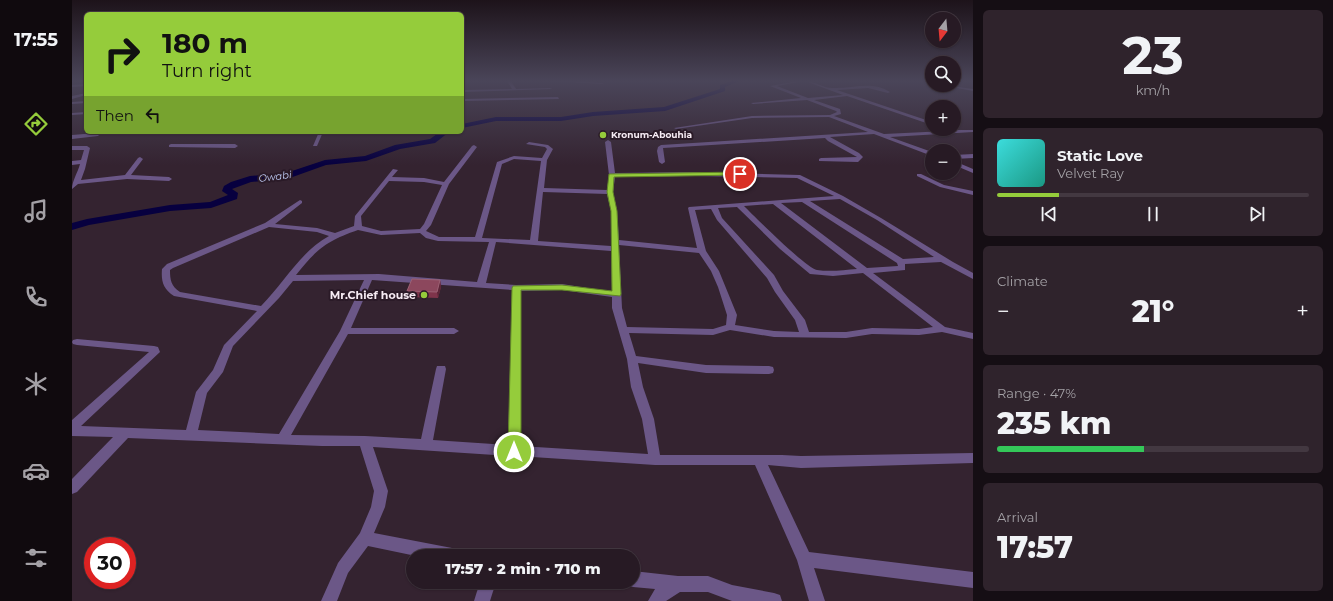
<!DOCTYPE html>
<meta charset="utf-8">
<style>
:root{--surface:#271a24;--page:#2f232c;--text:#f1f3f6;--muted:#a4a1a6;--line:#433841;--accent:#95cc3b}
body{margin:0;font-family:Montserrat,sans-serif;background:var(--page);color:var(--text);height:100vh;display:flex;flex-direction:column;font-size:15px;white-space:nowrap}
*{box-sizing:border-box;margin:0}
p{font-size:13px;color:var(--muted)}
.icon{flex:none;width:22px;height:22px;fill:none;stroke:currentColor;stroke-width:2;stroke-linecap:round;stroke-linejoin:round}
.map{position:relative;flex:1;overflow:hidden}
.side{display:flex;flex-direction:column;gap:10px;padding:10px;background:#150e14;width:360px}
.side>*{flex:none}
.banner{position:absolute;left:12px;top:12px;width:380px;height:122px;border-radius:6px;box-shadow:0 1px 3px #0004,0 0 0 1px var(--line);background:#95cc3b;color:#111;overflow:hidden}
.needle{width:26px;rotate:196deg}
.fabs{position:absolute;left:853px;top:12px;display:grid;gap:8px}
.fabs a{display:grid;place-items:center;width:36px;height:36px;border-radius:50%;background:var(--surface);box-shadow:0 1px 3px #0004,0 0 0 1px var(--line);font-size:20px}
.speed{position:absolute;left:12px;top:537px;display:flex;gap:8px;font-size:20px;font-weight:700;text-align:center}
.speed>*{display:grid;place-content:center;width:52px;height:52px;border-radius:50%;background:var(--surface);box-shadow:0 1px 3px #0004,0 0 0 1px var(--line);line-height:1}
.speed .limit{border:6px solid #d22;background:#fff;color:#111}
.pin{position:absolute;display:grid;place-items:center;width:34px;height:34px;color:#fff;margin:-17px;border:2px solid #fff;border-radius:50%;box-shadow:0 1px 4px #0007}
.me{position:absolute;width:44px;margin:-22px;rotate:0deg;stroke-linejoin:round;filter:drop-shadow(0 0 3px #0008)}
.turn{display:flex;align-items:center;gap:14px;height:84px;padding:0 12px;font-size:18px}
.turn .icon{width:52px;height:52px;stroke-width:2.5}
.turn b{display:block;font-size:28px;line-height:34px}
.then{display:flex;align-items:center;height:38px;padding:0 12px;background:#0003;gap:8px;font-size:15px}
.big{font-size:30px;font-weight:800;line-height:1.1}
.side .card{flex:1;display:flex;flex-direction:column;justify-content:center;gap:6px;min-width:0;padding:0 14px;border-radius:6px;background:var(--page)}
.side .dial{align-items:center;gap:0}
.dial b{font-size:52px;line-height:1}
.song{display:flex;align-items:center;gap:12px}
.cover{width:48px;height:48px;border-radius:6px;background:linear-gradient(135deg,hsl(180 70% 55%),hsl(170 70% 35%))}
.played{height:4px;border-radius:2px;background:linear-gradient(90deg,var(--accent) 20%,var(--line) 20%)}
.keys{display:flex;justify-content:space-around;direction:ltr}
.heat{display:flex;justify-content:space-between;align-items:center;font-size:22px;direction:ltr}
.charge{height:6px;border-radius:3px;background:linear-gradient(90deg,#34c759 47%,var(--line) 0)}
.trip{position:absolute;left:334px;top:549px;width:234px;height:40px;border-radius:20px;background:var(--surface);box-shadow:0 1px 3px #0004,0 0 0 1px var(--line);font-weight:800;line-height:40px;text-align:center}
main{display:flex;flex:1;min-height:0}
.menu{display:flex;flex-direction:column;width:72px;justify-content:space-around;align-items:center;background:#100a0e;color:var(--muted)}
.menu .icon{width:28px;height:28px}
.menu .on{color:var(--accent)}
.menu b{font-size:18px;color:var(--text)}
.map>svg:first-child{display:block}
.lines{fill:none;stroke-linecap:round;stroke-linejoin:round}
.river{fill:#07003f;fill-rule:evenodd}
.street{fill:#6b5787;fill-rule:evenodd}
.wall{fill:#7f344b}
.shaded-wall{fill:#5c2538}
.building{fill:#8c475d;stroke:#9c6174}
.route{fill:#95cc3b;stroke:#618526}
.poi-dot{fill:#95cc3b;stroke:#2a1a27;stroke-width:1.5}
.labels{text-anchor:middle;stroke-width:4;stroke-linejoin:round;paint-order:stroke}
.far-poi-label{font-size:9px;font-weight:bold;fill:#f6ebf3;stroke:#2a1a27;text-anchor:start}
.far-water-label{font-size:10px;font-style:italic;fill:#bfcaf2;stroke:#2a1a27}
.poi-label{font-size:11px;font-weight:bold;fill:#f6ebf3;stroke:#2a1a27;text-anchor:end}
</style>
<main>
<nav class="menu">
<b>17:55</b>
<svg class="icon on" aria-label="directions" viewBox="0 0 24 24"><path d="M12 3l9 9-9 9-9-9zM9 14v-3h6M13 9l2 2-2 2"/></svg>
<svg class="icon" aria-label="music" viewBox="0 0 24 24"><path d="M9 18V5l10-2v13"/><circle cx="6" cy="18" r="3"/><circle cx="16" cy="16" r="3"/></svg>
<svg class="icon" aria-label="phone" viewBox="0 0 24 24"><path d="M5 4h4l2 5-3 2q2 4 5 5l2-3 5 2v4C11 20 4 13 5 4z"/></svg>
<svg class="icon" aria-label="climate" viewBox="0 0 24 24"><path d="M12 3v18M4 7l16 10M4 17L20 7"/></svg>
<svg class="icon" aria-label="car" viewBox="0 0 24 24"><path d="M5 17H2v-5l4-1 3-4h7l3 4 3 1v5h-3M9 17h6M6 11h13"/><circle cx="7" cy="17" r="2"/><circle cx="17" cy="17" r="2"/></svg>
<svg class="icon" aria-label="filters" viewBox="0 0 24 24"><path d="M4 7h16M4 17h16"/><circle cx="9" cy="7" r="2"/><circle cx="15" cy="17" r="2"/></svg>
</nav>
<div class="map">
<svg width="901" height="601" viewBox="0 0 901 601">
<rect width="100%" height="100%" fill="#342330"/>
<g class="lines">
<!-- river -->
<g class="river">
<path d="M660,81H667L653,87V91L593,111L521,116L489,121H424L390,128V124L424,117H489L521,112L592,107L648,89V85Z"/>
<path d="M368,132H377L363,143L328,149L294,161L254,165L215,179L179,182L160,189L166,193L165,199L139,208L98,211L17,225L0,230V223L15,219L98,205L138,202L156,195L150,191L152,186L159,182L178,176L214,173L253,160L293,156L323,145L358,139Z"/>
</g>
<!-- street -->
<g class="street">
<path d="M435,81H439L444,89L478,88L480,89L390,92V90L440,89Z"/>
<path d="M479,81H497L532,83L530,84Z"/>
<path d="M726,81H732L705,86L736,98L771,95L733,81C743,81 751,88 760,88C780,89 800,80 818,92L816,93L796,88L765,90L860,122V125L775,96L742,100L768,109L769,114L762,116L812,134L874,131L872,129L880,130H901V132L818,137L860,152V156L802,134L758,137L787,153L791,157L786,162L747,161V159L749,158L785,157L756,141L753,138L591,148L593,162L590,164L587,162L585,151L586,147L589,145L796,132L757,117L680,118L604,129L602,128L680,116L758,115L765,112L764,111L735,100L681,104L679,103L729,98L698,86Z"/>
<path d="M14,84V86L0,87V85Z"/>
<path d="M872,85L901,89V91L874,86Z"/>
<path d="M14,93V95L0,99V96Z"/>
<path d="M486,97L487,99L390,101V99Z"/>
<path d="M14,101V103L0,104V102Z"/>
<path d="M14,112V114L0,115V113Z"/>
<path d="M108,132H137L135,133H110Z"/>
<path d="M247,132H251L245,146H241Z"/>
<path d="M313,132H318L315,135L313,134Z"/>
<path d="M24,133L27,135L26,136L0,139V135Z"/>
<path d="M536,140L539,142L543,173L623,172L728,175L771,196L809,218L881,262L901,273V279L869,262L833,264V270L801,273L873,327L901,333V339L870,332L847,335L800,334L774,338L702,337L658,330L641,335L557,333L564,356L634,365L697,366L701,367L702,370L701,373L697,374L634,373L566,363L571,387L582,419L588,455H710L729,456L901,453V463L729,468L696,465L737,552L901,572V588L742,568L753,601H737L725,560L683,465H583L445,456L442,457L438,456L301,447L316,491L313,507L302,533L380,548L385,551L388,556H344L296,546L276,573L265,601H249L266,563L288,533L299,507L302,491L288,446H250L56,438L5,492L0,494V479L41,437L0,436V420L77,352L5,345L1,344L0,342L1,340L5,339L82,346L86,347L88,352L9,426L114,430L124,392L141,370L152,345L185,311L102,296C91,289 89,281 90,269L95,264L193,223L228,200L230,201V203L203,224L245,228L263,233L282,226L283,216L321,169L326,170L320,177L352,178L372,182L400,146L402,145L405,147L377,184L359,225L354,231L367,237H403L425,162L442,156L470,158L475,149L473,147L454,144L457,142L476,145L481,149L475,160L472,188L535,190L537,175L533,142ZM442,159L469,161L458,240L410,238L430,164ZM623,176L725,178L762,196L617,207L616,208L625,248L547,240L545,211L541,192L543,177ZM317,181L352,182L370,185L352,224L348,229L309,231L290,226L289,216ZM471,192L535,194L539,211V246L466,241ZM768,199L805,220L862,257L831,259L738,201ZM730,202L825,263L826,266L795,268L709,203ZM701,204L785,269C772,270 758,272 745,270C734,268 683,217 672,206ZM665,207L708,249L738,274L761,276L791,273L861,327L847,329L800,328L774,332H737L733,320L711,291L702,275L650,218L646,208ZM639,209L645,220L695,278L703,292L723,320L727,332L702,331L663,325L665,315L647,271L634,251L623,210ZM197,227L245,232L257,236C228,252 212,283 189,306L108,292C99,286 98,280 98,270L101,268ZM286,230L309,235L348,233L354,238L366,241L417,242L405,282L307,274L224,275C245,249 254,241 286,230ZM424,242L539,251L540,292L490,284L444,285L414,283ZM547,245L627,253L639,271L646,287L655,315L654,325L641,329L555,327L550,308ZM292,280L268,331L207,434L126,430L135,393L151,372L161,346L207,298L221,281ZM300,280L440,290L436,445L361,440L374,369L373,366H365L364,369L349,439L293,436L219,435L276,334H382L387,331L382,328H279ZM490,290L540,297V308L555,359L559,387L570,419L576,454L448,446V291Z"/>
<path d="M99,144H163L166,146L163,148L97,147V145Z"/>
<path d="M0,146H15L18,148L13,169L9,180L53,175L66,158L68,157L71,159L59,175L97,177L100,179L97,181L55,179L6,184L0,189C0,181 6,172 8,164L0,165V161L9,160L12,150H0Z"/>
<path d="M901,154V158L882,159V155Z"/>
<path d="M882,161L901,169V173L882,165Z"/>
<path d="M845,174H849L872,185L901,191V195L868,187L845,176Z"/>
<path d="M561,571L606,576H636L660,585L702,593L708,595L710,601H660L636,592H608L594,601H576L583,589L561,587L555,585L554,582H561Z"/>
<path d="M408,582H424L418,601H402Z"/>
</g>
</g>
<!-- wall -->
<path class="wall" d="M368,280L369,287L366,298L336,297L335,291Z"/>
<!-- shaded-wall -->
<path class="shaded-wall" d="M368,280L369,287L366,298L365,292Z"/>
<!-- building -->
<path class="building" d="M340,279L368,280L365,292L335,291Z"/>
<!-- sky -->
<linearGradient id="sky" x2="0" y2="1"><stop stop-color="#1d131a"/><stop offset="0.49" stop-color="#4a4559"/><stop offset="1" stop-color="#4a4559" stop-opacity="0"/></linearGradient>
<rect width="901" height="165" fill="url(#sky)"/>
<!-- route -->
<path class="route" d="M668,172L670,173V175L542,177L541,192L545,211L549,294L548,296L490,290H449V452L447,455L442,457L438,455L436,452L440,288L441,286L490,285L540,291L539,211L535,192L537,174Z"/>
<!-- markers -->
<g class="poi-dot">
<circle cx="531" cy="135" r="4"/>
<circle cx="352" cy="295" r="4"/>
</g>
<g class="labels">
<!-- far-poi labels -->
<g class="far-poi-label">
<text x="539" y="138">Kronum-Abouhia</text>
</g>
<!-- far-water labels -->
<g class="far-water-label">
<text transform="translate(203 176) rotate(-7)" y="4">Owabi</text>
</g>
<!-- poi labels -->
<g class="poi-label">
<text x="344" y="299">Mr.Chief house</text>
</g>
</g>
</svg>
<div class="fabs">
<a><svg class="needle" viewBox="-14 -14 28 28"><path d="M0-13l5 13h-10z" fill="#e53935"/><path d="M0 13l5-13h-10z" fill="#a4a1a6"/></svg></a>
<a><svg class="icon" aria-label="search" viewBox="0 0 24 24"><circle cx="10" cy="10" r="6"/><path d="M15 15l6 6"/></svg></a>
<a>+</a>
<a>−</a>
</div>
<div class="speed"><div class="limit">30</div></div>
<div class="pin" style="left:668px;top:174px;background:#d93025"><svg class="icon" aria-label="arrive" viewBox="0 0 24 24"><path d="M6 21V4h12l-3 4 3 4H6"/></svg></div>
<svg class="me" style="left:442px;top:452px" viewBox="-20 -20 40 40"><circle r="17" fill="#95cc3b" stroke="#fff" stroke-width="3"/><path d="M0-11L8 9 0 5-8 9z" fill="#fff"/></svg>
<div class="trip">17:57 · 2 min · 710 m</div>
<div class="banner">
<div class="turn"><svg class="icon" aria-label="right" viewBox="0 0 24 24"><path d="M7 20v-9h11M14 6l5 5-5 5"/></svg><div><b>180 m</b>Turn right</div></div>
<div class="then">Then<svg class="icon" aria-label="left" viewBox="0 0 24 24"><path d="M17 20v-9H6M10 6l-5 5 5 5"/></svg></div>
</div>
</div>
<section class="side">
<div class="card dial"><b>23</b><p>km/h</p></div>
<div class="card">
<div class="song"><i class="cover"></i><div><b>Static Love</b><p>Velvet Ray</p></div></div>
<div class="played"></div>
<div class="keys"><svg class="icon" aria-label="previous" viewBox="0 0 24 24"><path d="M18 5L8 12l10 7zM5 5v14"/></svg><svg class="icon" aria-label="pause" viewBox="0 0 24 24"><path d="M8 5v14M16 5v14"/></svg><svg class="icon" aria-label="next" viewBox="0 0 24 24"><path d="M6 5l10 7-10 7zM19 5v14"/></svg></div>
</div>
<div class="card"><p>Climate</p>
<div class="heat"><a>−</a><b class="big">21°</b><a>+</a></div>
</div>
<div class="card"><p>Range · 47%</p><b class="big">235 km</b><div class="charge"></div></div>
<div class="card"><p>Arrival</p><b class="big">17:57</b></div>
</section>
</main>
